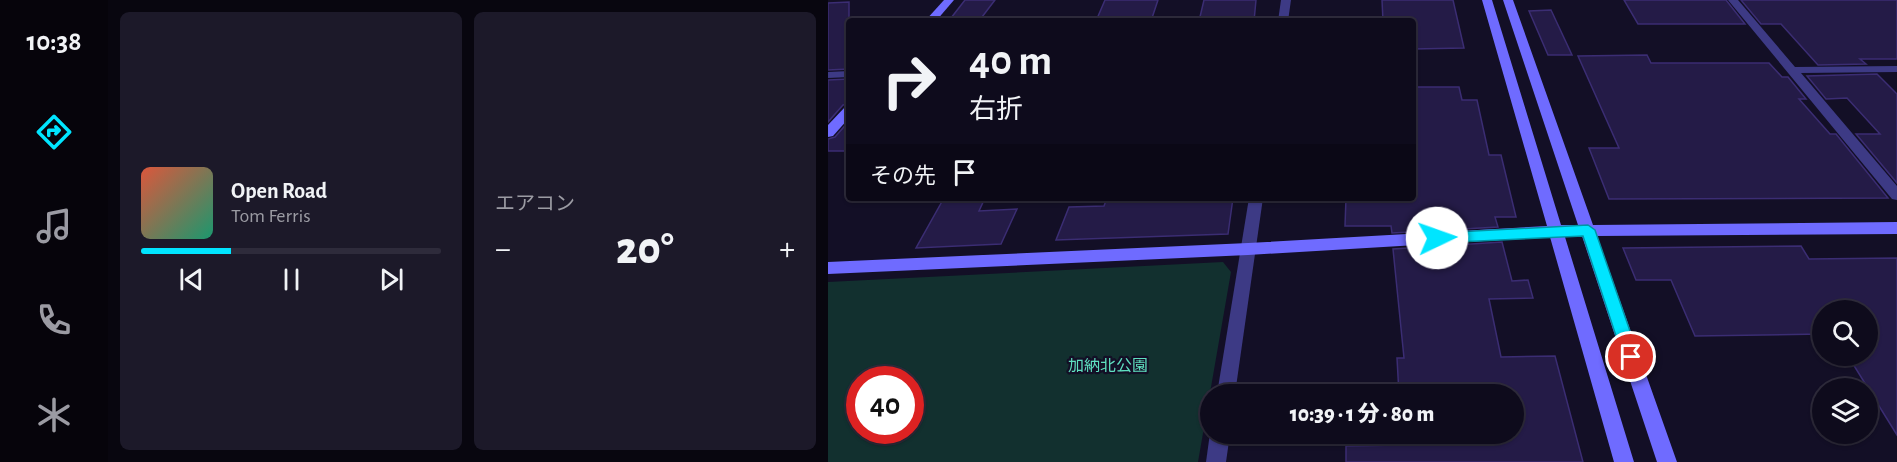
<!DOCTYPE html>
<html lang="ja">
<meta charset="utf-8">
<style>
:root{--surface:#0e0b1c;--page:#1c1929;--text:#f1f3f6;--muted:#9b9ba3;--line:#2e2b3b;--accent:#00e5ff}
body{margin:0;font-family:"Alegreya Sans","Noto Sans JP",sans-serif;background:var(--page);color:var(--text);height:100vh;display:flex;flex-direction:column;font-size:22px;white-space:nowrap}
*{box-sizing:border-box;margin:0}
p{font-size:20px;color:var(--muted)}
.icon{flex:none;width:33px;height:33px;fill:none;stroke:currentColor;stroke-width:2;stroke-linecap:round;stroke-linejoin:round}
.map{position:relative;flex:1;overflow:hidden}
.details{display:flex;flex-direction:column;gap:12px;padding:12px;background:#08060f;width:720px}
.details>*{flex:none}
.banner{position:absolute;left:18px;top:18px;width:570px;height:183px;border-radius:6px;box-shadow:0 2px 4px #0004,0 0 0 2px var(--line);background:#0e0b1c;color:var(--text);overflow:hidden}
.controls{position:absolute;left:984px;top:300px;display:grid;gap:12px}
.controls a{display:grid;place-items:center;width:66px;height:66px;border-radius:50%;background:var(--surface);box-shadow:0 2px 4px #0004,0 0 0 2px var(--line);font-size:30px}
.speed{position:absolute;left:18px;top:366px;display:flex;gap:12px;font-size:30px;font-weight:700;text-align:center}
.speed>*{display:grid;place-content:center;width:78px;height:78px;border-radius:50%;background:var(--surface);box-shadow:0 2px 4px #0004,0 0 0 2px var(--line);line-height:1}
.speed .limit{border:9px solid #d22;background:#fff;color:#111}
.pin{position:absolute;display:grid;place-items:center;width:51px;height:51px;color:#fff;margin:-26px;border:3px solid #fff;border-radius:50%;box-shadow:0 2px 6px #0007}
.me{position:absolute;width:66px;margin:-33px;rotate:87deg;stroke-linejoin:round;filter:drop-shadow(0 0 4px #0008)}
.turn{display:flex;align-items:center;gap:21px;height:126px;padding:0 24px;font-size:27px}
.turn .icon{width:78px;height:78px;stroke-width:2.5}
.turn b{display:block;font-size:42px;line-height:51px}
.then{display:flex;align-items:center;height:57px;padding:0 24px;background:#0003;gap:12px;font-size:22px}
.big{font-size:45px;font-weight:800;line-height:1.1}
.details .card{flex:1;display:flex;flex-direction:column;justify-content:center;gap:9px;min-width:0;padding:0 21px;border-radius:9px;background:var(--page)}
.song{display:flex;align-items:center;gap:18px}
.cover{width:72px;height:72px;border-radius:9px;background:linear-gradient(135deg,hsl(10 70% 55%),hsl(160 70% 35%))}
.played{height:6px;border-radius:3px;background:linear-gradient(90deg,var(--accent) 30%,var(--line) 30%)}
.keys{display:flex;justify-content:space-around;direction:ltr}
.heat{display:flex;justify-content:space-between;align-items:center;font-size:33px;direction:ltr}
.details .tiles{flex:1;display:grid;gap:12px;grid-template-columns:repeat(2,1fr)}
.trip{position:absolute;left:372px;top:384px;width:324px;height:60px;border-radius:30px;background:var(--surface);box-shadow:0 2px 4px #0004,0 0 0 2px var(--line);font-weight:800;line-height:60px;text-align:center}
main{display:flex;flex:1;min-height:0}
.tabs{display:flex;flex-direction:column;width:108px;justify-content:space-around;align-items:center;background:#06040b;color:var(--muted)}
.tabs .icon{width:42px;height:42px}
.tabs .active{color:var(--accent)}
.tabs b{font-size:27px;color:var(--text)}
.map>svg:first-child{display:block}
.green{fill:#12302f;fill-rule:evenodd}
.building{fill:#241b47;stroke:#3b2d73;stroke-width:1.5}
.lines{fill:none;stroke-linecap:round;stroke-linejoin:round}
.street{fill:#3d3a85;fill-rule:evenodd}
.secondary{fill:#6f6bff;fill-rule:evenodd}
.route{fill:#00e5ff;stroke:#0095a6;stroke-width:1.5}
.labels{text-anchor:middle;stroke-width:4.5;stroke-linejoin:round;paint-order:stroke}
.park-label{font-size:16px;fill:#5fe0c0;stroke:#130f26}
</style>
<main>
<nav class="tabs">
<b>10:38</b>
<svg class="icon active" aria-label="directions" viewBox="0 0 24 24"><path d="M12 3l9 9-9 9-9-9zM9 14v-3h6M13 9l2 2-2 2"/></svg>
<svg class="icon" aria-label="music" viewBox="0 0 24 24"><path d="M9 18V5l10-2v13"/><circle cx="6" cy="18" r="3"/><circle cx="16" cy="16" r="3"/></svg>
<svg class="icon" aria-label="phone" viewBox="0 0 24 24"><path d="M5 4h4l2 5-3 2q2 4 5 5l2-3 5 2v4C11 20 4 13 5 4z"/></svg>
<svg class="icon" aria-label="climate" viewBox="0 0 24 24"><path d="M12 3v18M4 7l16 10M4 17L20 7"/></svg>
</nav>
<section class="details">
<div class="tiles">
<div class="card">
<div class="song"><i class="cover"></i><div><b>Open Road</b><p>Tom Ferris</p></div></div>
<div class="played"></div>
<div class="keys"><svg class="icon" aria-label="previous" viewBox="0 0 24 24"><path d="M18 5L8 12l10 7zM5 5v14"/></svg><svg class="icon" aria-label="pause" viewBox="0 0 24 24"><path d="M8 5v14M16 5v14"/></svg><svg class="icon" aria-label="next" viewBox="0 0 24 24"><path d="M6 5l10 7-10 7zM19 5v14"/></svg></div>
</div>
<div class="card"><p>エアコン</p>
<div class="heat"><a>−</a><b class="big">20°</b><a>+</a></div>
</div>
</div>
</section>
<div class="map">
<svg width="1069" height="462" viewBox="0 0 1069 462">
<rect width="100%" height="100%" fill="#130f26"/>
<!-- green -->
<path class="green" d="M395,262L403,272L370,462H0V282ZM32,380H82V430H32Z"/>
<!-- building -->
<g class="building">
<path d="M137,0H167L154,17L123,18Z"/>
<path d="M277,0H330L323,21H268Z"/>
<path d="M376,0H428L426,21H371Z"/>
<path d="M554,0H625L636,48L585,49V21H555Z"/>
<path d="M796,0H898L917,24H810Z"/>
<path d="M913,0H1069V59H1032L1038,64L990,65L953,24H933Z"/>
<path d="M21,2V69L0,70V3Z"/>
<path d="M723,10L744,55H720L701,11Z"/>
<path d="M819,55L823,63H941L954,77H960L978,99H971L1002,134H1008L1060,198L781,199L761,148H791L750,56Z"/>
<path d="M1049,74L1069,94V183L1028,134H1052L1019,98L998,99L979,76Z"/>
<path d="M21,79V104L15,105L0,122V80Z"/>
<path d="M585,87H631L634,100H649L661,155H673L688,217H667L670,227L564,233L563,226H517L518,198H585Z"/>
<path d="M21,121V151H0V139L7,137Z"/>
<path d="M116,198H157L151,211L189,209L173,244L88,248Z"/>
<path d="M279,198H405L400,234L228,240L241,207L276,206Z"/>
<path d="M674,242L684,281L700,280L705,298L661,299L673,357L727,356L755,462H518V446L575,445L574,434H686V394H571L569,358H576L565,249Z"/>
<path d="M973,246L981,259L1069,258V435L1020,356H1040V310H994V334L867,336L843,280H808L795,248Z"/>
</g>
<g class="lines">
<!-- street -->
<g class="street">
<path d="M453,0H463L460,21H450Z"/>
<path d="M900,0H910L967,67L1069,66V72L973,73L1069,186V200L1064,199Z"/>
<path d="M21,71V77L0,78V72Z"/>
<path d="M421,198H435L407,394H389Z"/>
<path d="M382,433L402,434L398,462H378Z"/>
</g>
<!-- secondary -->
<g class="secondary">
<path d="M116,0H126L108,21H97Z"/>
<path d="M654,0H664L733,225H750L675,0H685L765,225L1069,222V234L769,236L849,462H829L754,236L737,237L806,462H786L722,237L420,255L0,274V262L420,243L719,226Z"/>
<path d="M21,106V118L5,136L0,137V125L17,107Z"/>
</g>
</g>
<!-- route -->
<path class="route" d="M760,225L767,230L811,357L809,362L803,364L798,362L795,357L755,236L609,243L603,238L609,233Z"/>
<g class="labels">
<!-- park labels -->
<g class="park-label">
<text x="280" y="371">加納北公園</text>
</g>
</g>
</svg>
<div class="controls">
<a><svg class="icon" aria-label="search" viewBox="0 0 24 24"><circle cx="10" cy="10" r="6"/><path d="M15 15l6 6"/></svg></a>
<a><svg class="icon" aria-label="layers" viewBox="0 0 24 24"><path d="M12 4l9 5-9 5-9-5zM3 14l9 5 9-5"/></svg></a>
</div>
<div class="speed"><div class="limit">40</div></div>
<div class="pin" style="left:803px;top:357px;background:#d93025"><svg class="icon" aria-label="arrive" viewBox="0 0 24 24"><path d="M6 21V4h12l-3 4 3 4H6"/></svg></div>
<svg class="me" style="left:609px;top:238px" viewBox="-20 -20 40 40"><circle r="19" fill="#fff"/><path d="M0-13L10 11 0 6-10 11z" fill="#00e5ff"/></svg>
<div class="trip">10:39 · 1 分 · 80 m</div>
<div class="banner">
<div class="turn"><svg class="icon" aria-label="right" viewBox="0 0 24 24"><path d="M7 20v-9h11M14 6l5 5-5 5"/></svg><div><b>40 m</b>右折</div></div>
<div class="then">その先<svg class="icon" aria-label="arrive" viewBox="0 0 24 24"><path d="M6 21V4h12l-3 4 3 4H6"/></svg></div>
</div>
</div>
</main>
